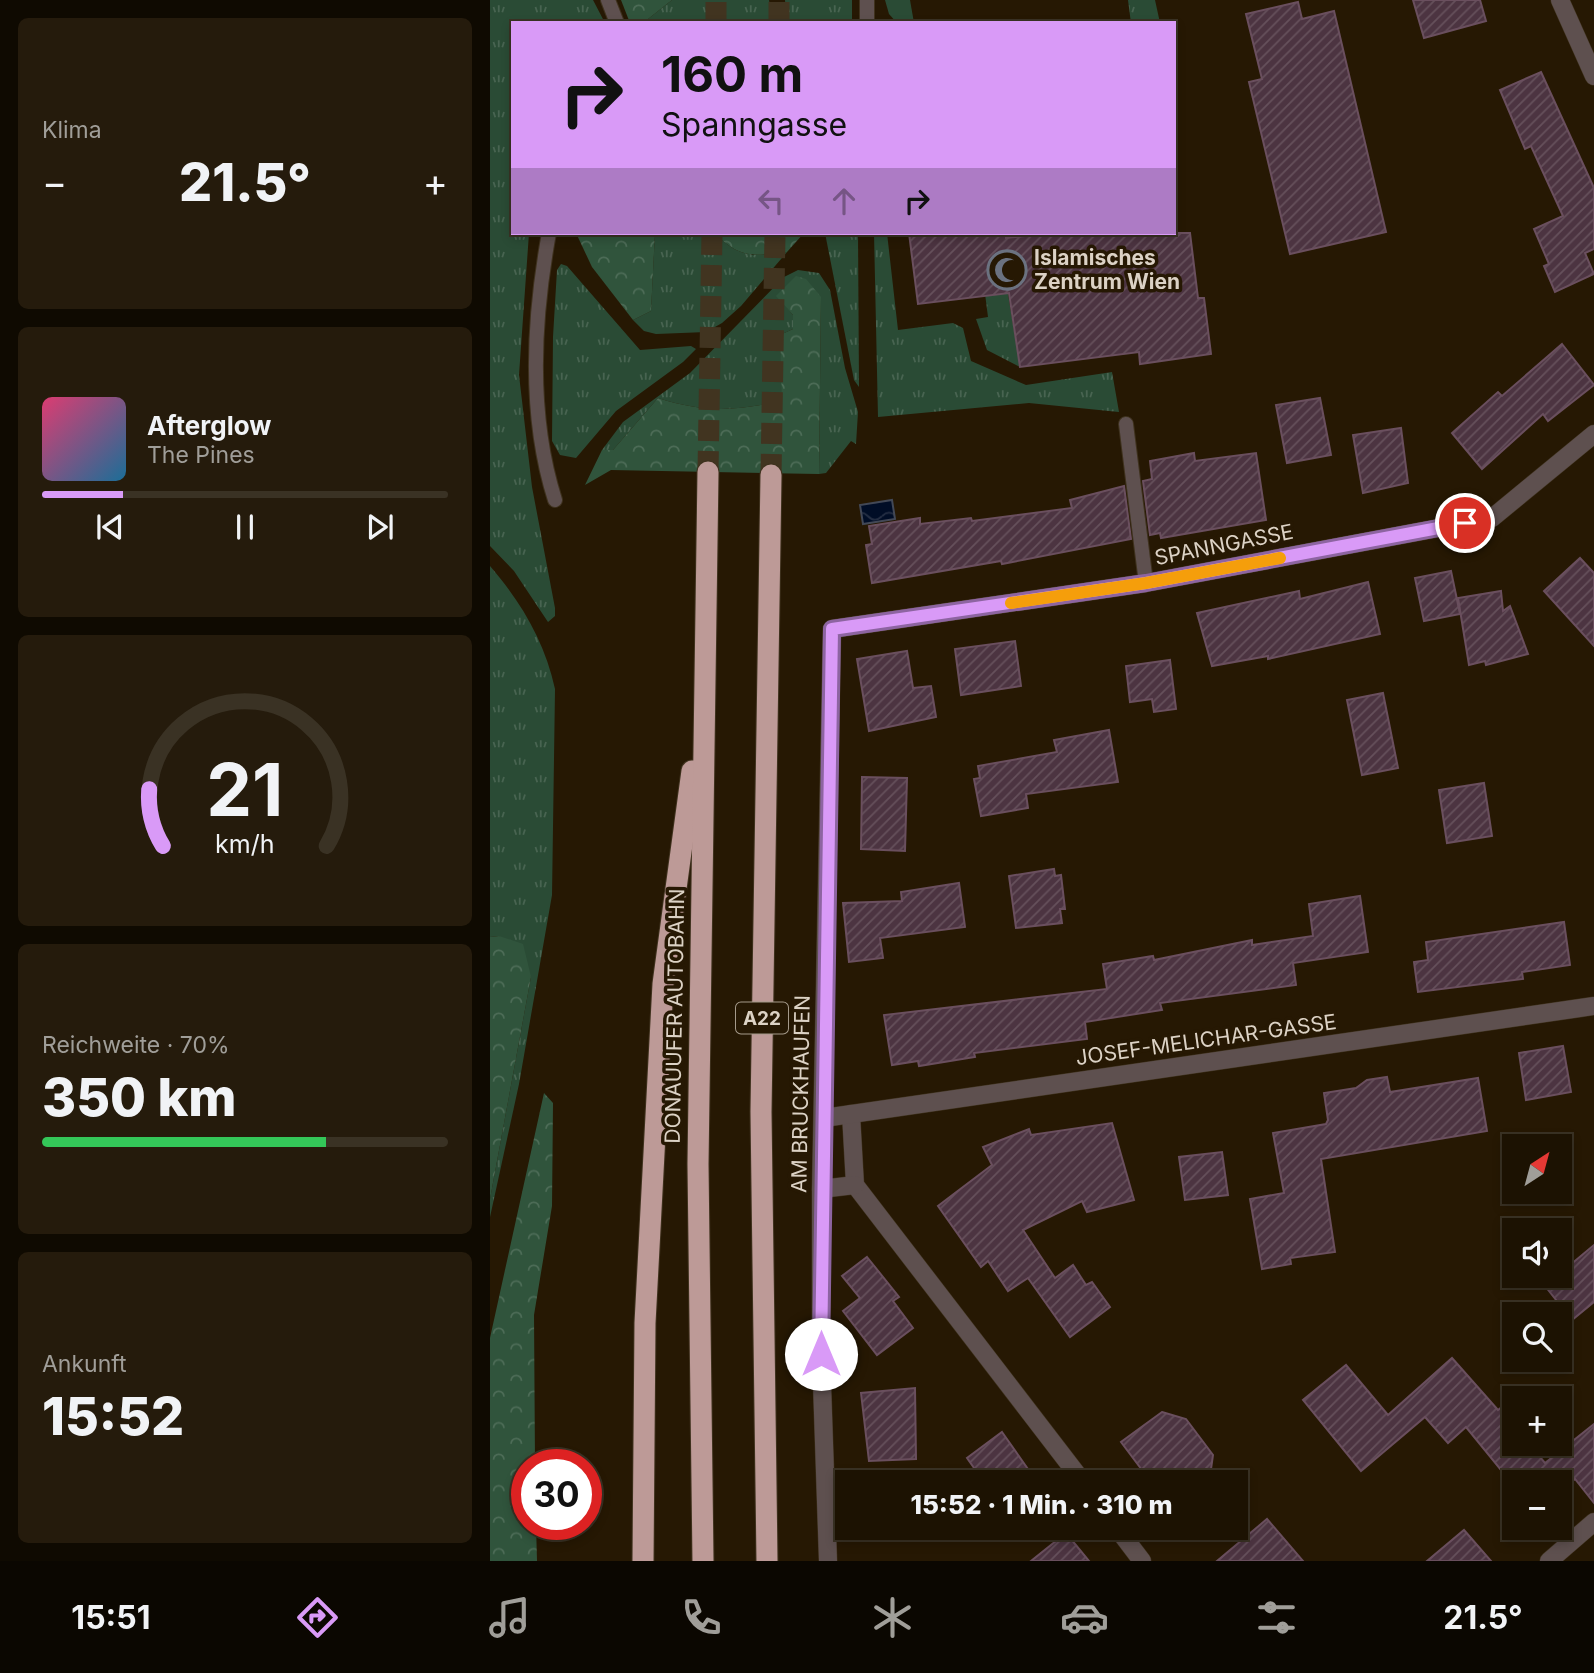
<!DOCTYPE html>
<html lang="de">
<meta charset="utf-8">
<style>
:root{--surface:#1c1202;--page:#251b0c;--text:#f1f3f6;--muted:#a09e99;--line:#3a3224;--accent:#d99af7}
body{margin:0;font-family:Inter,sans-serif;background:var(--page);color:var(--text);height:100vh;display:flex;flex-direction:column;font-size:26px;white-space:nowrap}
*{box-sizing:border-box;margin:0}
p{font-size:23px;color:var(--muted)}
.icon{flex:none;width:38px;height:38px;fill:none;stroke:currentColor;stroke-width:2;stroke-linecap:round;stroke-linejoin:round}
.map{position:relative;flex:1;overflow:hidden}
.details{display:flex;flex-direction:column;gap:18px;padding:18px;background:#0f0a01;width:490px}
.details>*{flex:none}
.banner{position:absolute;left:21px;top:21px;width:665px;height:214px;border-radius:0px;box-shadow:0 4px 10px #0003,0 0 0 2px var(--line);background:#d99af7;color:#111;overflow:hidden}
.needle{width:46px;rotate:36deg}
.controls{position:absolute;left:1012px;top:1134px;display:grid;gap:14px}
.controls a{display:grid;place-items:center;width:70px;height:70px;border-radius:0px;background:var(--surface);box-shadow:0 4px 10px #0003,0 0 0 2px var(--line);font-size:35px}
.speed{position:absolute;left:21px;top:1449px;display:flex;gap:14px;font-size:35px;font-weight:700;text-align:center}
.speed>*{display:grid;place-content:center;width:91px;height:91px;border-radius:50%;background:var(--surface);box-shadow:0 4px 10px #0003,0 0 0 2px var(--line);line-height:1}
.speed .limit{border:10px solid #d22;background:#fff;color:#111}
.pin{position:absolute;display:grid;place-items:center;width:60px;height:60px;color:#fff;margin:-30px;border:4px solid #fff;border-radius:50%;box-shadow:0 2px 7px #0007}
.me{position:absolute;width:77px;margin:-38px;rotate:0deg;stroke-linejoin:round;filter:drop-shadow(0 0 5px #0008)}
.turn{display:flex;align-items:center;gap:24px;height:147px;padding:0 35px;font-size:32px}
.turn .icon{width:91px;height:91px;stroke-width:2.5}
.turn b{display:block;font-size:49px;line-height:60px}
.lanes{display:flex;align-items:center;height:66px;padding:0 35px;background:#0003;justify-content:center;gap:35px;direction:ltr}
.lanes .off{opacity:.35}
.big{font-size:52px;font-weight:800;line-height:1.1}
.details .card{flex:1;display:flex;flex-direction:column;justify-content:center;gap:10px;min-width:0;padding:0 24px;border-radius:10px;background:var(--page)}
.details .dial{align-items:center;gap:0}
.dial svg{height:182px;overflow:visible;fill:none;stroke:var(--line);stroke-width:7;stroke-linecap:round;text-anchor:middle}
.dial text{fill:var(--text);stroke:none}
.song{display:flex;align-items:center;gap:21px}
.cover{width:84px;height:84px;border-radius:10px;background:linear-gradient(135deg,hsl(340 70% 55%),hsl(200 70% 35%))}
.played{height:7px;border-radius:4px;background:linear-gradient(90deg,var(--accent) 20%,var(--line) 20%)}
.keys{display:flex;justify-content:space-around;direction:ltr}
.heat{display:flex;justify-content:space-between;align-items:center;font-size:38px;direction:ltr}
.charge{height:10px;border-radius:5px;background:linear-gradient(90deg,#34c759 70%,var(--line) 0)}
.trip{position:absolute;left:345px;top:1470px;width:413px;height:70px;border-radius:0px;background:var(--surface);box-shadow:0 4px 10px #0003,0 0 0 2px var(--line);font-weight:800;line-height:70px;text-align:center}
.tabs{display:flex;height:112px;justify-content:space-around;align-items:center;background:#0b0701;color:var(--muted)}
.tabs .icon{width:49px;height:49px}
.tabs .selected{color:var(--accent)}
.tabs b{font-size:32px;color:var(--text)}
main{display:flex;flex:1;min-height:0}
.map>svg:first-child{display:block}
.grass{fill:url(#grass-tufts)}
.forest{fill:url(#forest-crowns)}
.water{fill:url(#water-waves);stroke:#424856;stroke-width:2}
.building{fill:url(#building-hatch);stroke:#6a4f5e;stroke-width:2}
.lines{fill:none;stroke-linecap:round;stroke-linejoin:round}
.motorway-tunnel{stroke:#413420;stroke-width:21;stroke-dasharray:21 10;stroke-linecap:butt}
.service-casing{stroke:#3f321e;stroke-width:16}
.minor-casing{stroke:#3f321e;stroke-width:19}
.motorway-casing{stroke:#3f321e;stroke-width:23}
.service{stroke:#5e504f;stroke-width:14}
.minor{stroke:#5e504f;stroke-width:18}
.motorway{stroke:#bd9a97;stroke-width:21}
.route-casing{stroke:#8d64a1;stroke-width:18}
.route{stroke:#d99af7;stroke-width:12}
.slow{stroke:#f59e0b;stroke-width:12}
.labels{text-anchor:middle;stroke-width:7;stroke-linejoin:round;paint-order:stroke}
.shield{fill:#261803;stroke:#a59a8b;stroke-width:2}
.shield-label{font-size:19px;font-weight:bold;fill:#dcd2c5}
.poi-label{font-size:21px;font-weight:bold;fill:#dcd2c5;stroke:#261803;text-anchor:start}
.street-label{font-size:21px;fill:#dcd2c5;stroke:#261803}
</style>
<main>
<section class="details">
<div class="card"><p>Klima</p>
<div class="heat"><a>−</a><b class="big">21.5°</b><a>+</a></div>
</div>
<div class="card">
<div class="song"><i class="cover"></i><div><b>Afterglow</b><p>The Pines</p></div></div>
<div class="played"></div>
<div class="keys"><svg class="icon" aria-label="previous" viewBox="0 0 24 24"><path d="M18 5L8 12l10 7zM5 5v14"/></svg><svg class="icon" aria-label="pause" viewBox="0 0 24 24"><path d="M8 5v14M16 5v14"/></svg><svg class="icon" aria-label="next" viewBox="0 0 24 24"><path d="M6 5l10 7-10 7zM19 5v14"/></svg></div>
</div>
<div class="card dial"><svg viewBox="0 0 100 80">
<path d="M14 69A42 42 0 1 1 86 69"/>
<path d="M14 69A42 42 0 0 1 8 44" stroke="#d99af7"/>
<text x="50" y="56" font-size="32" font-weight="700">21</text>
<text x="50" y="72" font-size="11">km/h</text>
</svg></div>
<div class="card"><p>Reichweite · 70%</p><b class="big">350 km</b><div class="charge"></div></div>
<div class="card"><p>Ankunft</p><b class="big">15:52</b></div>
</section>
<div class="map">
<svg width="1104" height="1561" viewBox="0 0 1104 1561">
<defs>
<pattern id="grass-tufts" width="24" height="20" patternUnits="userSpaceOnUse" patternTransform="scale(1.75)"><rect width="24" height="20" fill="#2a4b35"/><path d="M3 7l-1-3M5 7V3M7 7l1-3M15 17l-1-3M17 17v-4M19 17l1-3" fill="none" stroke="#486451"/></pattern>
<pattern id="forest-crowns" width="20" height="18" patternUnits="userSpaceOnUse" patternTransform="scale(1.75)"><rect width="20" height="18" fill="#30543c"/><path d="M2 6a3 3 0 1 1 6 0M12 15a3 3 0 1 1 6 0" fill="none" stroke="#4d6c57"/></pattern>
<pattern id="water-waves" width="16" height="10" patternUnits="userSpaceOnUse" patternTransform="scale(1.75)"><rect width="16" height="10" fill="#000d26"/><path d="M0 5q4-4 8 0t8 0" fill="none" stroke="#252f44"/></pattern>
<pattern id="building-hatch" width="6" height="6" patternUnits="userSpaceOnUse" patternTransform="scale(1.75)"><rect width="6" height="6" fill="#4c3441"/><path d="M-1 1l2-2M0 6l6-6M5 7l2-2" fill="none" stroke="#65505b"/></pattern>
</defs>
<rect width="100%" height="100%" fill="#261803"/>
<!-- grass -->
<g class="grass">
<path d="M0,0H103L115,23H23V233H39L29,375L42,487L65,608V616L58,622L24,571L0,546Z"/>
<path d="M182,0H279L283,23H153Z"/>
<path d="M295,0H362V23H297Z"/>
<path d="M395,0H420L424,23H407L399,14Z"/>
<path d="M638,0H665L670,23H641Z"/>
<path d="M165,233H224C251,259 262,256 297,252L251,306L232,323L216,332L166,334L154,331L143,320L161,311Z"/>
<path d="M335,233H368L369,387L364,380Z"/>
<path d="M384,233H397L408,330L463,323L473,328L481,361L536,385L622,372L629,412L539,403L388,417Z"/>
<path d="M71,264L77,266L150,350L201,346L206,349L193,362L126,411L86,458L70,455L62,441L63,337L67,270Z"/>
<path d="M308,270L329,273L340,290L355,368L368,412L366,444L361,441L336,473L329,474L331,297L287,296L303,315V329L290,335L293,401C244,411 215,413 168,398L123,450H112L133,422L200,373L294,277Z"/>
<path d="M493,278L517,288L530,367L497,350L486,319L498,317Z"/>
<path d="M0,566C31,602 55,642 65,689L62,895L29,1084L0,1217V1199L41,977L9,936L0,937Z"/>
</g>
<!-- forest -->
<g class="forest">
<path d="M131,0H182L153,23H140Z"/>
<path d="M86,233H165L161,311L143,320L102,267Z"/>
<path d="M224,233H314L297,252C262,256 251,259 224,233Z"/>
<path d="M306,276L316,279L331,297L329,474L121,470L95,485L112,450H123L168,398C215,413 244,411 292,401L290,335L303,329V315L286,296Z"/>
<path d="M9,936L33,944L41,977L0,1199V937Z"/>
<path d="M54,1093L63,1103L62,1206L44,1315L45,1465H37V1524H46L47,1561H0V1338Z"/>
</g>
<!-- water -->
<path class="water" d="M402,500L405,519L373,524L370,505Z"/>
<!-- building -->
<g class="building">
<path d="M923,0H990L996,21L934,38Z"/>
<path d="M808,2L812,19L844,11L896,232L800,254L759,82L772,79L756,14Z"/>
<path d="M1051,72L1104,188V249L1095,253L1104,274L1065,292L1054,266L1059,264L1044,229L1073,216L1041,146L1035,149L1010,90Z"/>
<path d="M419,233H516V238L564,233H700L708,298H714L721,354L650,364L649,352L530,367L519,293L428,304Z"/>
<path d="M1072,344L1104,385L1058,421L1053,414L992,469L962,433L1008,392L1012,396Z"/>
<path d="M830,398L841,455L797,463L786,405Z"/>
<path d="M911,428L918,483L873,493L863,435Z"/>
<path d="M704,453L705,461L766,453L776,520L671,538L670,533L660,535L653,481L662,479L660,461Z"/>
<path d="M634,486L641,539L512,564L511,561L382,583L376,545L382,544L379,526L430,518V524L481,518L482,521L582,508L580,500Z"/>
<path d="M1090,558L1104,573V646L1054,591Z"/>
<path d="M961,571L970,614L934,621L925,578Z"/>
<path d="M878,582L890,634L778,659V656L722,666L707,613L809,591L810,599Z"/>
<path d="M1011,591L1013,611L1020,606L1038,654L996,665L995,661L979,665L968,598Z"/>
<path d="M525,641L531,686L471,695L465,649Z"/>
<path d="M417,651L423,688L441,686L446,717L379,731L367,659Z"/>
<path d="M680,660L686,709L664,712L662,699L640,702L636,666Z"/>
<path d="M893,693L908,768L872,775L857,700Z"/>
<path d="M619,730L628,782L536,794L538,808L491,816L484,779L490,778L488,766L567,752L564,740Z"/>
<path d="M372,777L417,778L415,851L371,849Z"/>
<path d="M994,783L1002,836L957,843L949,790Z"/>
<path d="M564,869L565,876L571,875L575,909H570L572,923L526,928L519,876Z"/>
<path d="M469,883L475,927L390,938L393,958L359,962L353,903L412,901L411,892Z"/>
<path d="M870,896L878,952L803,963L806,985L670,1003L672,1010L595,1022L597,1039L484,1053L485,1057L429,1066L428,1061L402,1065L394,1015L617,989L613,964L663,956L664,960L762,940V945L823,936L819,904Z"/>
<path d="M1074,922L1080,965L1032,972L1033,979L928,992L924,962L938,960L936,942Z"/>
<path d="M1073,1046L1081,1092L1036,1100L1029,1053Z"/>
<path d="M897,1077L900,1092L988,1078L997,1131L831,1159L845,1252L800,1258L801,1264L772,1269L760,1199L794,1193L783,1133L836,1124L838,1120L834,1093L866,1088L877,1080Z"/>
<path d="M622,1123L644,1200L597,1212L592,1201L533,1230L565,1278L583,1265L596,1285L602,1282L620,1307L580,1337L538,1278L518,1291L498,1261L491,1267L448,1206L502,1165L493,1147L539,1129L541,1135Z"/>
<path d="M732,1152L738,1195L695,1200L689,1157Z"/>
<path d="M1104,1245V1302L1082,1320L1055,1286Z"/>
<path d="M377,1257L409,1297L403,1301L423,1328L387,1355L353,1311L370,1298L352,1276Z"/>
<path d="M962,1358L1008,1410L1024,1397V1444H1039L1055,1463L1104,1424V1503L1085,1479L1072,1490L1069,1482H1024V1486L976,1427L958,1443L935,1417L871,1471L813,1400L856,1365L898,1415Z"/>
<path d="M425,1388L426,1459L379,1461L371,1393Z"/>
<path d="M672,1412L696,1419L723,1455L720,1476L712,1482H661L631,1442Z"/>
<path d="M512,1432L547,1482H494L477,1458Z"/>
<path d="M777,1519L813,1561H727Z"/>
<path d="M974,1530L1001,1561H937Z"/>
<path d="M576,1533L599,1561H541Z"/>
</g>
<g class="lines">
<!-- motorway-tunnel -->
<g class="motorway-tunnel">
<path d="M226,23V0"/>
<path d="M289,23V0"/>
<path d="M218,472L222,233"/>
<path d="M281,475L285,233"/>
</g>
<!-- service casing -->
<g class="service-casing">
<g id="service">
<path d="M118,0L127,23"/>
<path d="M377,0V23"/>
<path d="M59,233C43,320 38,415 65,500"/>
<path d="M636,424L656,583"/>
</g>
</g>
<!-- minor casing -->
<g class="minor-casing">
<g id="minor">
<path d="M1070,0L1104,76"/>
<path d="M361,1114L365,1185L593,1482"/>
<path d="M334,1118L1104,1006"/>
<path d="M331,1189L365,1185"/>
<path d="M627,1528L652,1561"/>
<path d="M338,1561L331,1354V1189L342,629L656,583L1002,518L1104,434"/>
<path d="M1059,1561L1104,1522"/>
</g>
</g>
<!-- motorway casing -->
<g class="motorway-casing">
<g id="motorway">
<path d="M153,1561L155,1323L173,984L202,771"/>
<path d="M213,1561L208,1164L218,472"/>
<path d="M277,1561L271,1112L281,475"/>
</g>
</g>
<!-- service -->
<use href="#service" class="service"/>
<!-- minor -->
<use href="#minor" class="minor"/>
<!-- motorway -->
<use href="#motorway" class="motorway"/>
</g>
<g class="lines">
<!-- route casing -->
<g class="route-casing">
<path id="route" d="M331,1354L342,629L656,583L975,523"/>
</g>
<!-- route -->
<use href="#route" class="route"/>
<!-- slow -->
<path class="slow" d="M521,603L656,583L790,558"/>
</g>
<!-- icons -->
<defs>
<g id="mosque-ring" transform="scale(2.0125)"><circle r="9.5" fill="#261803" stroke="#6b7280" stroke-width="1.5"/><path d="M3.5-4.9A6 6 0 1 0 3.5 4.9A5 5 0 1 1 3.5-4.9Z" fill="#6b7280"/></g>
</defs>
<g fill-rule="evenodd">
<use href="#mosque-ring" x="517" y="270"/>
</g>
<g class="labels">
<!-- shield labels -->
<rect class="shield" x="246" y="1002.5" width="52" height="31" rx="5"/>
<g class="shield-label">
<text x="272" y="1025">A22</text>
</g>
<!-- poi labels -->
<g class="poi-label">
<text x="544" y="265">Islamisches<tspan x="544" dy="24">Zentrum Wien</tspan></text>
</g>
<!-- street labels -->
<g class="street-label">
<text transform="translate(734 545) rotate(-11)" y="7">SPANNGASSE</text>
<text transform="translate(185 1016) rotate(-89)" y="7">DONAUUFER AUTOBAHN</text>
<text transform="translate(716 1040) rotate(-8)" y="7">JOSEF-MELICHAR-GASSE</text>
<text transform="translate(311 1094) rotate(-89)" y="7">AM BRUCKHAUFEN</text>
</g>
</g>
</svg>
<div class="controls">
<a><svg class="needle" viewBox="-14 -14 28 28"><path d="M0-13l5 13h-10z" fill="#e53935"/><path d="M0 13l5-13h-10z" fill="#a09e99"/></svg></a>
<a><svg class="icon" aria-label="sound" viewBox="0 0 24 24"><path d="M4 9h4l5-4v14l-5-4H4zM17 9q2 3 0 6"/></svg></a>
<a><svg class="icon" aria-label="search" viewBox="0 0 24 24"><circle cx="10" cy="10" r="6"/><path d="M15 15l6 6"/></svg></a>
<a>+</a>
<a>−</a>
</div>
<div class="speed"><div class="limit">30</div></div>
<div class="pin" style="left:975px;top:523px;background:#d93025"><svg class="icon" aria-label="arrive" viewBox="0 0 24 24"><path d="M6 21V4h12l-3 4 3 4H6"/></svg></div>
<svg class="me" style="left:331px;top:1354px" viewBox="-20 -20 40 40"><circle r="19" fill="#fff"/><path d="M0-13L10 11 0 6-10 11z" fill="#d99af7"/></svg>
<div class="trip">15:52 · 1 Min. · 310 m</div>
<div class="banner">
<div class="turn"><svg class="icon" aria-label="right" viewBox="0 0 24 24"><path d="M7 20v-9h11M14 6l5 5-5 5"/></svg><div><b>160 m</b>Spanngasse</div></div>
<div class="lanes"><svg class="icon off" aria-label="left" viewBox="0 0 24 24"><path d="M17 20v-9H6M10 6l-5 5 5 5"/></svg><svg class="icon off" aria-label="ahead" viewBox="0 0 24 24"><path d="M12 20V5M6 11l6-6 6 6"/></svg><svg class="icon" aria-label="right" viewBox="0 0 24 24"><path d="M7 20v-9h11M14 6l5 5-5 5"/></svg></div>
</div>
</div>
</main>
<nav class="tabs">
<b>15:51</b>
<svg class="icon selected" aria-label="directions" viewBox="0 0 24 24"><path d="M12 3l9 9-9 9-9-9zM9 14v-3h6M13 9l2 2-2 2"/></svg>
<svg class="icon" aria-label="music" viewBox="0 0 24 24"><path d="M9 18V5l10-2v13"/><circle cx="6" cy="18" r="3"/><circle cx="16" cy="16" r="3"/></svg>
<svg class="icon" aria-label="phone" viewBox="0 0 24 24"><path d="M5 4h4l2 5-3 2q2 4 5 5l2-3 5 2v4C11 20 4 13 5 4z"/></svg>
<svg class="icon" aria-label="climate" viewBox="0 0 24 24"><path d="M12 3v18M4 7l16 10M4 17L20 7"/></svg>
<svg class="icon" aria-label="car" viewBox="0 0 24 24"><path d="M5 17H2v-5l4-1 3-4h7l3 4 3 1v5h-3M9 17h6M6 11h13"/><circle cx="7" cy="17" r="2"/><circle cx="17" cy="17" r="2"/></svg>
<svg class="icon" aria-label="filters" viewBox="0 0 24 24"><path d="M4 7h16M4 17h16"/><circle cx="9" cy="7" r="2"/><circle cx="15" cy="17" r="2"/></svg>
<b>21.5°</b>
</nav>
